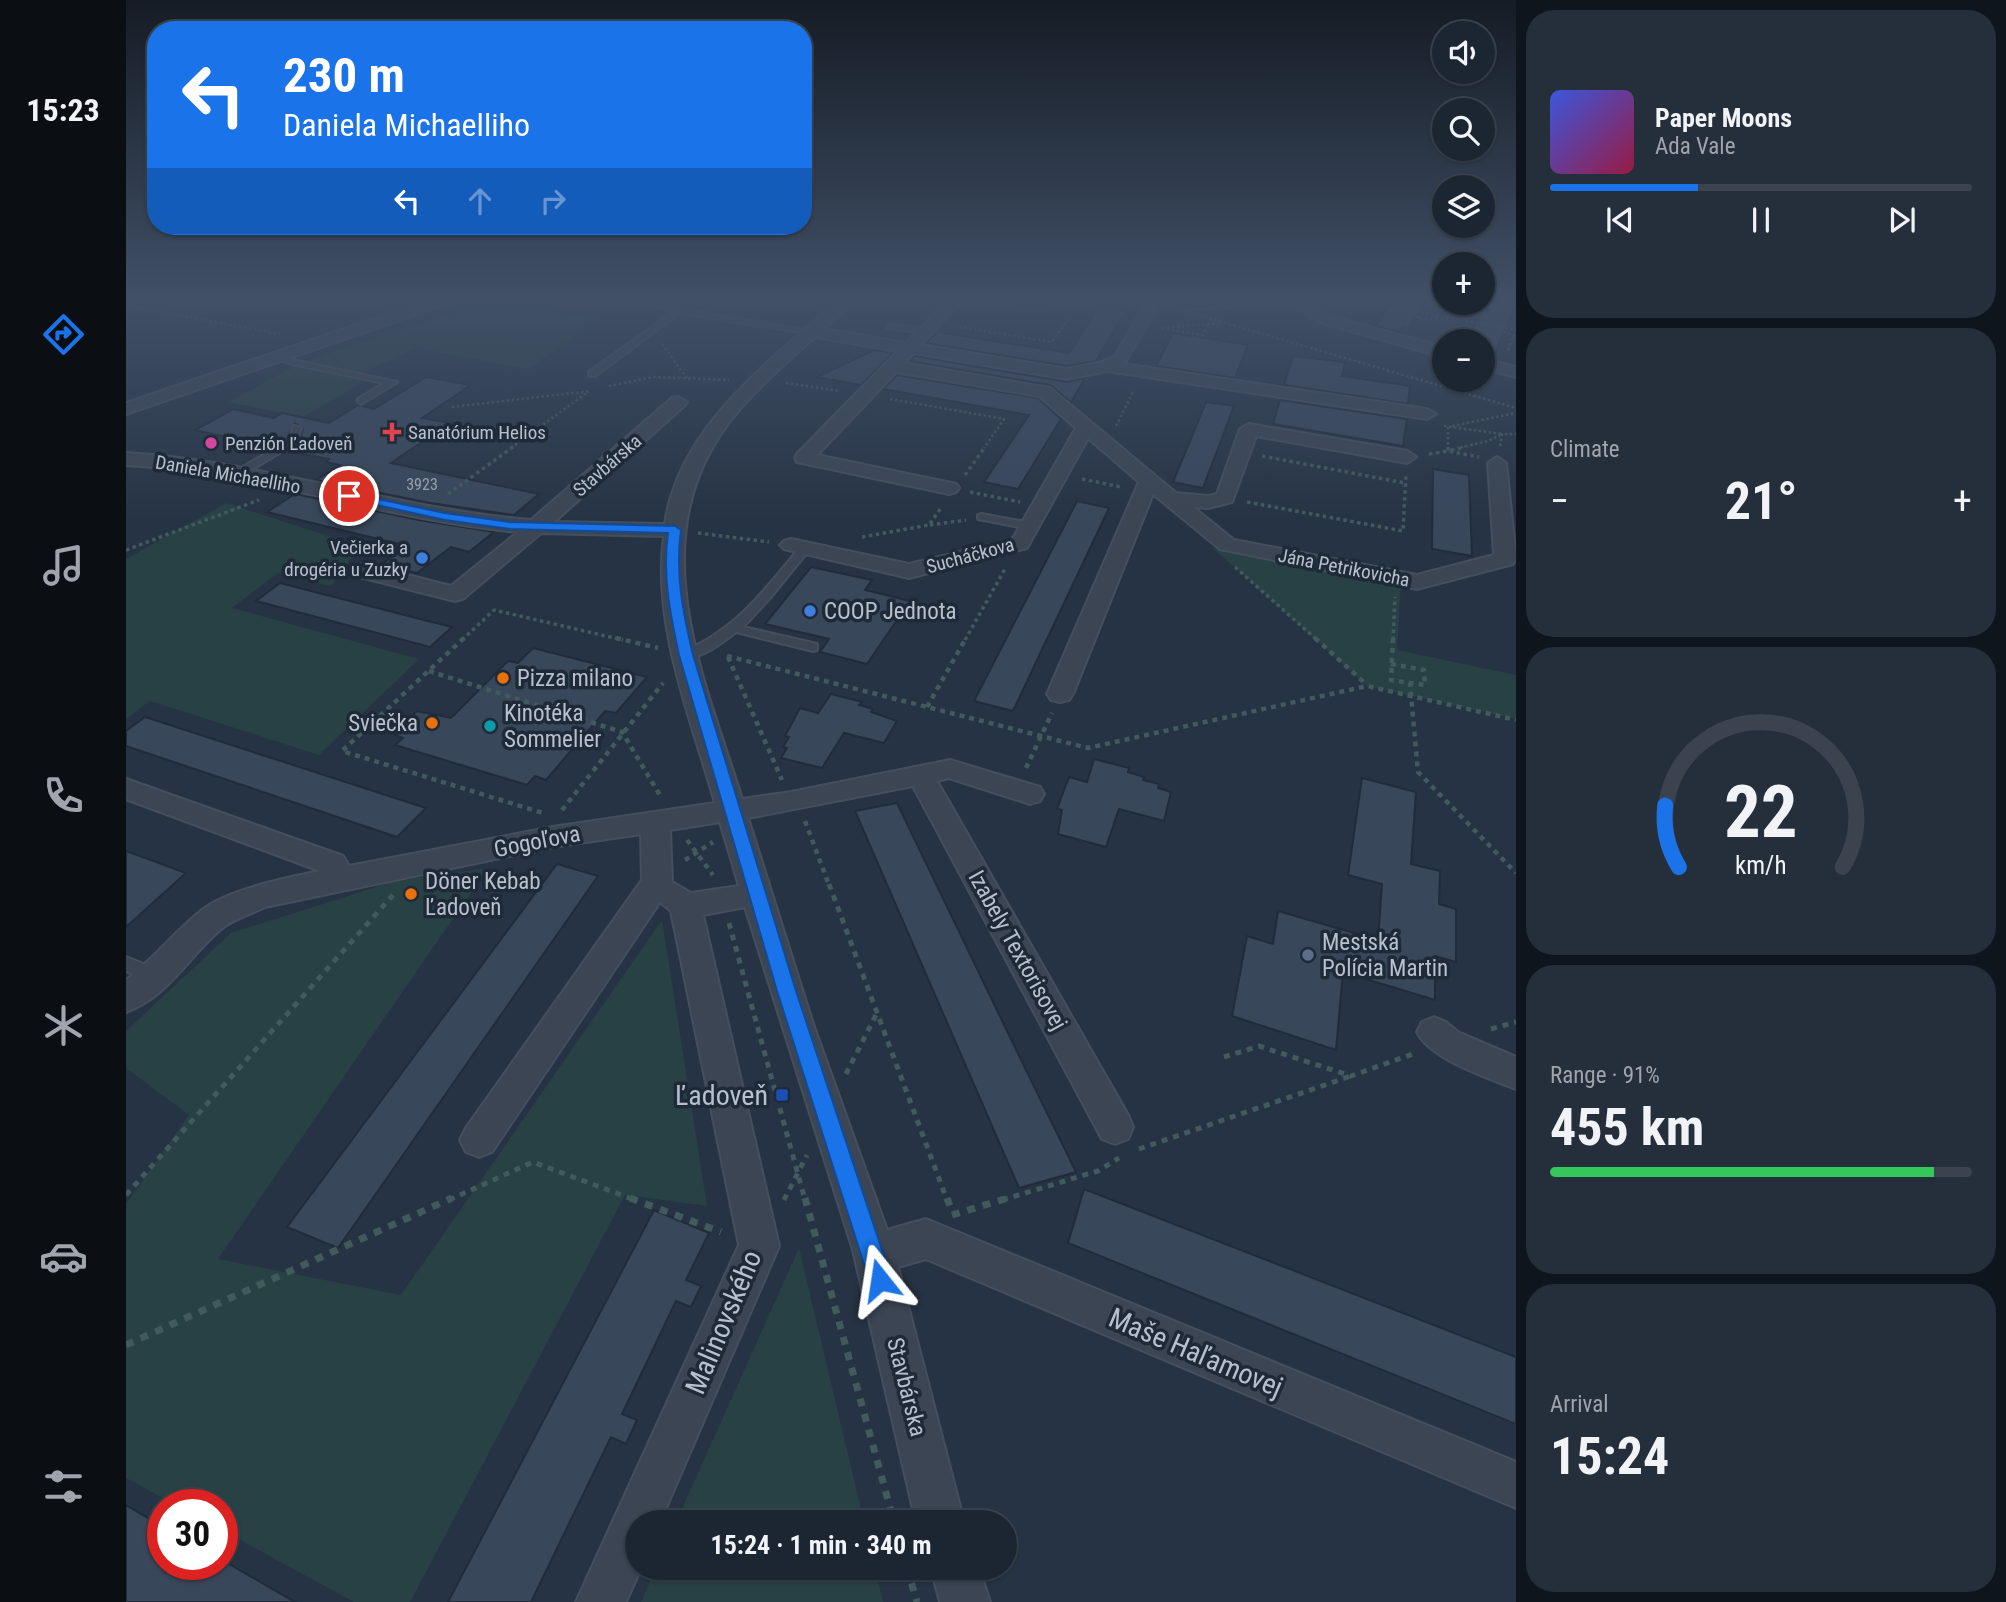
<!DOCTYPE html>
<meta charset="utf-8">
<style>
:root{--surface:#1c2633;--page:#252e3b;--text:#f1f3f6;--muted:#a0a5ac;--line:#3a434e;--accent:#1a73e8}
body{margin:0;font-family:"Roboto Condensed",sans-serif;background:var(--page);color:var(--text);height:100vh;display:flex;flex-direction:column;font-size:26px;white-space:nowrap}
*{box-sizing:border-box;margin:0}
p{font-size:23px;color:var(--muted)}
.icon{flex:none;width:38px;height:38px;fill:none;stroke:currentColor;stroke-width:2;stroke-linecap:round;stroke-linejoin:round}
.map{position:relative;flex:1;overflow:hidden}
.panel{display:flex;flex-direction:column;gap:10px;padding:10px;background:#0f151c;width:490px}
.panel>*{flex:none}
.top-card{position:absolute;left:21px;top:21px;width:665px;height:214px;border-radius:28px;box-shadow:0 2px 5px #0004,0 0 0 2px var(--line);background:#1a73e8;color:#fff;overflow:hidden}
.tools{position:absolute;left:1306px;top:21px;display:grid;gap:14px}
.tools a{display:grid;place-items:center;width:63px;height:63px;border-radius:50%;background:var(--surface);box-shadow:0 2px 5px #0004,0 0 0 2px var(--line);font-size:35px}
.speed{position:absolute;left:21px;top:1489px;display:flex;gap:14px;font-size:35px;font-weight:700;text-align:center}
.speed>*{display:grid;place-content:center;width:91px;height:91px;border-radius:50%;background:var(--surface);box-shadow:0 2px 5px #0004,0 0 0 2px var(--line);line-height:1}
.speed .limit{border:10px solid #d22;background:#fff;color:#111}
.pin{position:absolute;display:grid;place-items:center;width:60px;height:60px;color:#fff;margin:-30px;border:4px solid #fff;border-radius:50%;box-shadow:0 2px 7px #0007}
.me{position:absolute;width:77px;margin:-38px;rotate:345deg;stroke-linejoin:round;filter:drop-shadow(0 0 5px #0008)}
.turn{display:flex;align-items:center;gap:24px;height:147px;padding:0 21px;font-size:32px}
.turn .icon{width:91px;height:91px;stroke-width:2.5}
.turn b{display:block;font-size:49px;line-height:60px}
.lanes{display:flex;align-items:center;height:66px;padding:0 21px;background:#0003;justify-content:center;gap:35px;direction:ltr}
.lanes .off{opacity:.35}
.big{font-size:52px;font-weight:700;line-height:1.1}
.panel .tile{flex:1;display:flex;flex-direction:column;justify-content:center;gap:10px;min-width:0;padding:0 24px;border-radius:28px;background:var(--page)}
.panel .dial{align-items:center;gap:0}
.dial svg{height:182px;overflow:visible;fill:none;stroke:var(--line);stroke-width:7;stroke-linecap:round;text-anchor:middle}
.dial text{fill:var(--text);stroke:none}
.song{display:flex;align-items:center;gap:21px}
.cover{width:84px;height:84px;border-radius:10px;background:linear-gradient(135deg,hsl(230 70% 55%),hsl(340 70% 35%))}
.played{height:7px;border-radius:4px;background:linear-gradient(90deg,var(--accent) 35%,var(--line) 35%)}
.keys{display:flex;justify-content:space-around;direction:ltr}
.heat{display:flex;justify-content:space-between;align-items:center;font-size:38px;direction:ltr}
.charge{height:10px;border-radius:5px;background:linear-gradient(90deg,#34c759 91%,var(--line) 0)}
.trip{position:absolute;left:499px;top:1510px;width:392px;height:70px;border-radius:35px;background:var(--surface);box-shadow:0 2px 5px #0004,0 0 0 2px var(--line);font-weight:700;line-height:70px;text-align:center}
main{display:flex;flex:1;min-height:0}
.tab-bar{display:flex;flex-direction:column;width:126px;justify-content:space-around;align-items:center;background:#0b0f14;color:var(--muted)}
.tab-bar .icon{width:49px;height:49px}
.tab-bar .current{color:var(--accent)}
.tab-bar b{font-size:32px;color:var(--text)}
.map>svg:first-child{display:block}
.green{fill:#284145}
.building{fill:#38475a;stroke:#212c3b;stroke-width:2}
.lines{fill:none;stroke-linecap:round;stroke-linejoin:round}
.service-casing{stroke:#444e5d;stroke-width:4}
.minor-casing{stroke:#444e5d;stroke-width:4}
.path-far4{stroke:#425a5c;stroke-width:2.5;stroke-dasharray:2.5 2.5;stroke-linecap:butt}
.path-far3{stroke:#425a5c;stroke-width:3.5;stroke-dasharray:3.5 3.5;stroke-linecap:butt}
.path-far2{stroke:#425a5c;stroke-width:4.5;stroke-dasharray:5 5;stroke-linecap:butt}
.path-far1{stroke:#425a5c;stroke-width:5;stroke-dasharray:6 6;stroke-linecap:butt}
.path{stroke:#425a5c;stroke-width:7;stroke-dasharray:8 8;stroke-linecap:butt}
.service{fill:#3b4553;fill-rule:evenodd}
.minor{fill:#3b4553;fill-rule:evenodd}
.route{fill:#1a73e8;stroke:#114b97;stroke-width:2}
.health-dot{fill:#e0444e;stroke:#1f2a39;stroke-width:2.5}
.hotel-dot{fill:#d1479c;stroke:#1f2a39;stroke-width:2.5}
.shop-dot{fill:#3f7fe0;stroke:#1f2a39;stroke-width:2.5}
.food-dot{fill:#e8710a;stroke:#1f2a39;stroke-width:2.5}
.culture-dot{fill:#0f9aa8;stroke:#1f2a39;stroke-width:2.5}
.service-dot{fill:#5c6f8a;stroke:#1f2a39;stroke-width:2.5}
.transit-dot{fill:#1a4fb4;stroke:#1f2a39;stroke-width:2.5}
.labels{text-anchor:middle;stroke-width:7;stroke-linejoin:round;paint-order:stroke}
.far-number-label{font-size:16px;fill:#96a0ae}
.far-poi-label{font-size:19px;fill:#b8c0cd;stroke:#1f2a39;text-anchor:start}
.far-street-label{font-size:19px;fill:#b8c0cd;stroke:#1f2a39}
.poi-label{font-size:23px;fill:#b8c0cd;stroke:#1f2a39;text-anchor:start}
.street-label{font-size:23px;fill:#b8c0cd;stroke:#1f2a39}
.near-poi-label{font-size:28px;fill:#b8c0cd;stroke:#1f2a39;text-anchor:end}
.near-street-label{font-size:28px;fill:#b8c0cd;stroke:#1f2a39}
</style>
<main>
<nav class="tab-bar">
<b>15:23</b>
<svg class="icon current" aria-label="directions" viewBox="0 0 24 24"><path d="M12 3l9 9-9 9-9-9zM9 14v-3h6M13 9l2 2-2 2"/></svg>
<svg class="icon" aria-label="music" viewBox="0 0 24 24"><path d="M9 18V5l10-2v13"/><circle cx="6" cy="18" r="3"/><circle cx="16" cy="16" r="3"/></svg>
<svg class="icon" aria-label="phone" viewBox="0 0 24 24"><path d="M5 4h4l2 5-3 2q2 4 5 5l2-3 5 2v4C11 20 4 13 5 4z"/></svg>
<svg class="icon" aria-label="climate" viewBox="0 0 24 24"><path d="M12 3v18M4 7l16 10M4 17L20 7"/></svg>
<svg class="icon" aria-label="car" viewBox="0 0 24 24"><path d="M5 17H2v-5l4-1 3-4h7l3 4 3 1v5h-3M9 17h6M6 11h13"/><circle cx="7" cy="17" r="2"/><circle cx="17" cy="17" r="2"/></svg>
<svg class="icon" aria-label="filters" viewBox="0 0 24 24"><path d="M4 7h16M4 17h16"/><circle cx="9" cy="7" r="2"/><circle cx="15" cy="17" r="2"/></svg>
</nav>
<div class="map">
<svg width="1390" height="1602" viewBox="0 0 1390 1602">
<rect width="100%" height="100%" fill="#263344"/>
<!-- green -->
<g class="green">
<path d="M362,302L474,319L402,369L289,348L237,373L176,362Z"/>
<path d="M167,367L239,381L177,417L102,402Z"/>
<path d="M100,503L234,546L205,586L152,573L106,608L293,659L193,755L24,701L0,719V559Z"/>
<path d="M1086,547L1275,583L1271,650L1390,675V719L1241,686Z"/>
<path d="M362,868L92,1259L275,1295L536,920L581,1206L499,1195L284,1602H228L96,1530V1505H50L0,1478V1204L63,1115L0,1068V1031L105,933L269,881Z"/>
<path d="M673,1248L738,1522H550Z"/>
<path d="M530,1568H749L757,1602H515Z"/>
</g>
<!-- building -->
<g class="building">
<path d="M1270,298H1302L1283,327L1277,326L1273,332L1249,326Z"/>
<path d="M1363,299L1390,304L1367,358L1356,356V341H1340Z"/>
<path d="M973,307L1000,311L970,361L941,366L800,343L811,332L943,353Z"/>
<path d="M1047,333L1122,345L1109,378L1030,366Z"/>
<path d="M748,350L767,353L735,385L691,377Z"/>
<path d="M789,356L941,382L959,378L945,402L924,385L783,361Z"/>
<path d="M1167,356L1219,362L1216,376L1284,386L1282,404L1158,385Z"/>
<path d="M771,375L912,398L935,419L892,489L858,482L903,415L757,389Z"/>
<path d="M300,377L345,385L296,418L324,423L265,463L413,494L388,515L304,503L190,480L214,465L200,462L203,459L162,451L172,444L177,429L169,423L161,438L146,447L69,430L107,409L148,418L156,413L203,423L232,405L248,409Z"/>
<path d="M1154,400L1281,419L1277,446L1147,424Z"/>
<path d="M1080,402L1108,406L1077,488L1047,482Z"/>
<path d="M1307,469L1343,475L1346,556L1306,549Z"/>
<path d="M169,494L293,520L368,532L343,552L325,547L291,573L256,564L281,546L141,512Z"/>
<path d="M951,501L983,508L887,711L848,701Z"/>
<path d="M685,567L746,580L739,590L784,601L741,664L694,652L703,639L639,624Z"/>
<path d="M154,583L298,620L326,627L304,647L130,601Z"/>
<path d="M407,648L521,677L490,713L479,711L420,780L409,776L401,785L269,745L277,738L267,734L291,711L325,718L382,661L392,663Z"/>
<path d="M705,694L736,702L733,705L747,709L745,712L771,721L758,743L718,733L696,768L655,758L661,748L657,747L663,737L659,736L674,708L692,713Z"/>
<path d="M19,717L235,787L300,808L271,837L0,746V731Z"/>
<path d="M968,759L1003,768L1002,772L1018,777L1017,780L1033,784L1032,788L1045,792L1038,821L993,809L980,847L932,834L936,810L931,809L943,777L961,782Z"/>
<path d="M1236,778L1290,792L1285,864L1314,871L1313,904L1330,909V962L1309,956V1000L1217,972L1210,1050L1106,1016L1121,936L1147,944L1152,911L1252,940L1256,884L1222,875Z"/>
<path d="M771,803L881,1031L950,1172L893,1188L729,811Z"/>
<path d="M0,851L60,873L0,927Z"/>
<path d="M431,864L472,876L212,1248L161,1227Z"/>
<path d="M958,1189L1390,1357V1424L942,1243Z"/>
<path d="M528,1210L583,1233L560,1280L575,1286L565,1307L550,1301L496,1414L511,1420L500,1444L485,1437L405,1602H322Z"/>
<path d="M0,1505L37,1527V1564H103L169,1602H0Z"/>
</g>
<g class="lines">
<!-- service casing -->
<g class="service-casing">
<g id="service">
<path d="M506,298H518L554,309L691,332L687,334L554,313L469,376H463V372L547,312Z"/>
<path d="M761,324L800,329L804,331L800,333L764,328H761Z"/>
<path d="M154,355L172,361L271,382L235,404L231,401L232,399L259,383L170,365L151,359V355Z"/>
<path d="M168,426L175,428L170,443L116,475H110V471L163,440Z"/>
<path d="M856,514L904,523L909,526L904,529L852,519V515Z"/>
<path d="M679,545L684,548L683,550L644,598L617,627L691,644V650L687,651L610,632C596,643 574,660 556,658L554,655L556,652C609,631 640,589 675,546Z"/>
<path d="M0,957L35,971L37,976L35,981L29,983L0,971Z"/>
</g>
</g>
<!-- minor casing -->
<g class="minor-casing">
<g id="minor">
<path d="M310,298H331L329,301L0,414V403Z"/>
<path d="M715,298H730L698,329L780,343L824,298H839L795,345L941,369L976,362L989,356L1017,308L1024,304L1031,308L998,364L1301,409L1310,414L1301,419L981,371L941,379L788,353L778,363L924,388L1050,493L1082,496L1091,494L1114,429L1123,424L1281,451L1290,457L1281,463L1130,436L1106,502L1082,508L1067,507L1108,540L1291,575L1368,555L1362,463L1371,457L1380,463L1390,559L1387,564L1291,589L1094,549L1027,494L947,694L943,700L934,702L925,700L921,694L1013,482L962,438L901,548L783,578L658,549L654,545L658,541L665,539L783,564L886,540L950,428L913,396L770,372L691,455L830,484L833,488L830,492L823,494L671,462L669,458L671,454L772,351L689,337C652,370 609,406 585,450C523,561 582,689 616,799L665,792L824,760L914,787L918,794L914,801L904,804L823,778L811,781L1002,1115L1007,1127L1002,1139L989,1144L976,1139L787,786L622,818L687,1024L761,1230L800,1219L1390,1462V1508L800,1259L772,1267L838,1522H790L727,1250L619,907L577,915L653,1246L534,1522H511V1568H515L500,1602H450L613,1245L545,911L534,902L366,1152L353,1157L340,1152L334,1140L340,1128L516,880L515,834L427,847L139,907C127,913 111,918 99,926C65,952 43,997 0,1012V980C28,959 49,931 76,910C103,889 161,878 194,871L0,799V779L217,856L223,866L427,827L589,803C565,718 526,626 538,536L415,533L337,599L329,601L230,576L227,571L230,566L238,564L325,586L392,532C259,520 133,472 0,465V453C138,461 268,509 405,520L546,398L552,397L561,402L558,406L428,522L539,524C553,425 646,360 715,298ZM594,822L613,886L565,893L546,882L544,830Z"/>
<path d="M928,298H960L962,301L955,305L930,301Z"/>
<path d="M1172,298H1186L1184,304L1206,317L1318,347V357L1196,323L1171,308L1169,305Z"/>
<path d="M1356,358L1390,367V377L1356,368Z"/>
<path d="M1308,1017L1320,1022L1332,1032L1390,1057V1089C1362,1078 1304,1059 1291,1032L1296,1022Z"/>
<path d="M805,1568H853L864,1602H814Z"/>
</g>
</g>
<!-- path-far4 -->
<g class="path-far4">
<path d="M454,298L494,305"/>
<path d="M1217,298L1390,330"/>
<path d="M1368,298L1390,302"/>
<path d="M852,302L919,312"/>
<path d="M0,306L154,334"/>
<path d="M1045,307L1390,408"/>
<path d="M1058,310L1157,305"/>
<path d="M1288,312L1294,320L1311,318"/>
<path d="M833,327L926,342L943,317"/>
<path d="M1036,328L1094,323"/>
<path d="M1041,329L1077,335L1081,325"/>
<path d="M1373,329L1390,337"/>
<path d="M536,344L563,381"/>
<path d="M1382,350L1387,337"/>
<path d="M660,383L714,391"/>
<path d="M483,386L527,377L603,380"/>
<path d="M764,399L878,419L858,448"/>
<path d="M326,407L465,391"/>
<path d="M990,426L1008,390"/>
<path d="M1318,426L1376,434L1362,441L1332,448"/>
<path d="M1326,426L1390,413"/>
<path d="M1322,427V448"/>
<path d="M1374,446L1376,434H1390"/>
<path d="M385,448L462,392"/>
</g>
<!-- path-far3 -->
<g class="path-far3">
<path d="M1322,447V451L1339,447"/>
<path d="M1303,454L1322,451L1353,457"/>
<path d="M1136,456L1279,483"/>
<path d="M839,475L859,447"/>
<path d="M956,479L995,487"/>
<path d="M844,492L894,502"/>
<path d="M322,494L387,447"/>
<path d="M1121,502L1277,531L1280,475"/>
<path d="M804,525L840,520"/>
<path d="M572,533L643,542"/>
<path d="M736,537L803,525L815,508"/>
<path d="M0,550L133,500"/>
<path d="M1109,567L1191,640"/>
<path d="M336,640L368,610L497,640"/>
<path d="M839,640L879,569"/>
<path d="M1267,640L1269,597"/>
</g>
<!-- path-far2 -->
<g class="path-far2">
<path d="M338,638L216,751L417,813"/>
<path d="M490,638L532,648"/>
<path d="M1189,638L1241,685"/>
<path d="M1267,638L1265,680L1284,683L1292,772L1390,873"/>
<path d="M601,656L962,748L1241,686L1390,720"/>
<path d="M602,657L656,780"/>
<path d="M1265,664L1298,670L1299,685L1284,683"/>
<path d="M303,671L496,732L535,797"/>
<path d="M801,707L840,638"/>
<path d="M900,768L926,713"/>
<path d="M436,810L537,683"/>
<path d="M679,821L703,885"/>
<path d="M561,840L587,875"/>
<path d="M559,860L587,842"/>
</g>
<!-- path-far1 -->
<g class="path-far1">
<path d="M703,884L821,1200"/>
<path d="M603,923L679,1200"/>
<path d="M1365,1029L1390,1022"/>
<path d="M1098,1057L1133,1046L1225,1076L1290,1053"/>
<path d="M720,1074L752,1011"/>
<path d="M1013,1149L1225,1076"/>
<path d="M0,1195L267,895"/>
<path d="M323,1200L407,1162L509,1200"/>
<path d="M658,1200L681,1155"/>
<path d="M876,1200L972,1171L993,1158"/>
</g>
<!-- path -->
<g class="path">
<path d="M504,1198L595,1232"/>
<path d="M679,1198L768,1522"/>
<path d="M821,1198L826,1212"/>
<path d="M826,1215L882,1198"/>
<path d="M0,1345L326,1198"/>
<path d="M781,1568L791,1602"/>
</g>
<!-- service -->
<use href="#service" class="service"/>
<!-- minor -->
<use href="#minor" class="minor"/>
</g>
<!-- sky -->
<linearGradient id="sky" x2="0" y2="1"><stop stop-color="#151c25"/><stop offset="0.57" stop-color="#415067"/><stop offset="1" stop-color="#415067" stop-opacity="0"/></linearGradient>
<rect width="1390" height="522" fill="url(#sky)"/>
<!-- route -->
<path class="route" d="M223,493L319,513L384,522L549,526L555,530C549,574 557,612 567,655L670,991L766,1280L762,1289L754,1292L746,1289L743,1280L651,991L553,655C544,613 536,575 542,533L384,529L319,520L219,498L217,496Z"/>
<!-- markers -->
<path class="health-dot" d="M262.5 421.5h7v7h7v7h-7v7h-7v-7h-7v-7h7z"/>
<circle class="hotel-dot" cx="85" cy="443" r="7"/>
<g class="shop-dot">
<circle cx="296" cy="558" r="7"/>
<circle cx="684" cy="611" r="7"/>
</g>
<g class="food-dot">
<circle cx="377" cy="678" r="7"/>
<circle cx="306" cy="723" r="7"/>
<circle cx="285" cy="894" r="7"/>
</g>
<circle class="culture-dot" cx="364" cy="726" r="7"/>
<circle class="service-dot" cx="1182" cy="955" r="7"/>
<rect class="transit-dot" x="649" y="1088" width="14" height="14" rx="3.5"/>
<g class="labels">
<!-- far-number labels -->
<g class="far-number-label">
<text x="296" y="490">3923</text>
</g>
<!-- far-poi labels -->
<g class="far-poi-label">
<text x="282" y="439">Sanatórium Helios</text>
<text x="99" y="450">Penzión Ľadoveň</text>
<text x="282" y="554" text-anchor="end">Večierka a<tspan x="282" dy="22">drogéria u Zuzky</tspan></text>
</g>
<!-- far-street labels -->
<g class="far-street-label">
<text transform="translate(481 465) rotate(-41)" y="7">Stavbárska</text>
<text transform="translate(102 474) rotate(10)" y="7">Daniela Michaelliho</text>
<text transform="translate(844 555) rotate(-15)" y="7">Sucháčkova</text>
<text transform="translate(1218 567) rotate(11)" y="7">Jána Petrikovicha</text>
</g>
<!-- poi labels -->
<g class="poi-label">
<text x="698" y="619">COOP Jednota</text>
<text x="391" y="686">Pizza milano</text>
<text x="378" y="721">Kinotéka<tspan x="378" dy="26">Sommelier</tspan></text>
<text x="292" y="731" text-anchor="end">Sviečka</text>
<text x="299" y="889">Döner Kebab<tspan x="299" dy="26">Ľadoveň</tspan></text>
<text x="1196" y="950">Mestská<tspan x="1196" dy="26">Polícia Martin</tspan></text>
</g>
<!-- street labels -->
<g class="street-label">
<text transform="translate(411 841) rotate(-11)" y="8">Gogoľova</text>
<text transform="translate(892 950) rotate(61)" y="8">Izabely Textorisovej</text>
<text transform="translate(781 1387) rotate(76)" y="8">Stavbárska</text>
</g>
<!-- near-poi labels -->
<g class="near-poi-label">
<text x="642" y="1105">Ľadoveň</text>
</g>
<!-- near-street labels -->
<g class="near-street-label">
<text transform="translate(597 1322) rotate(-67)" y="10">Malinovského</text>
<text transform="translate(1070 1352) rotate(23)" y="10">Maše Haľamovej</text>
</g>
</g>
</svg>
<div class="tools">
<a><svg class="icon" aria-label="sound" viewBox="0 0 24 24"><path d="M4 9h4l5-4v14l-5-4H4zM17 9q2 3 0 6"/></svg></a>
<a><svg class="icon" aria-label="search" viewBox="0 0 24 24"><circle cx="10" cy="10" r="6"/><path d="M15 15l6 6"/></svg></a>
<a><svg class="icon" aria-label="layers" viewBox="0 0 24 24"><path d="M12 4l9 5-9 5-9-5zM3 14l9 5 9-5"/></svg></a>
<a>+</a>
<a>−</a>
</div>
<div class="speed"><div class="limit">30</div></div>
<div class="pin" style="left:223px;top:496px;background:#d93025"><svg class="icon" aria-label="arrive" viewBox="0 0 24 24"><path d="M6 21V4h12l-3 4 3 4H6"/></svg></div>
<svg class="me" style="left:754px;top:1280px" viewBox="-20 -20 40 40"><path d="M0-17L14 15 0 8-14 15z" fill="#1a73e8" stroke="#fff" stroke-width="4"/></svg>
<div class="trip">15:24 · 1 min · 340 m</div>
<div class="top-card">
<div class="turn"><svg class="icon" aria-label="left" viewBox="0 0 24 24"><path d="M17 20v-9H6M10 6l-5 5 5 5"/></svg><div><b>230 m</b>Daniela Michaelliho</div></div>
<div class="lanes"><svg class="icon" aria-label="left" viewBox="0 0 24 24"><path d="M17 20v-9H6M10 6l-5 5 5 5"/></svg><svg class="icon off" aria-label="ahead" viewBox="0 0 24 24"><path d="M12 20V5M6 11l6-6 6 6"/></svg><svg class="icon off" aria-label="right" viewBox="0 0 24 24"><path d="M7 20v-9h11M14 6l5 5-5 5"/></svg></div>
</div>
</div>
<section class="panel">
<div class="tile">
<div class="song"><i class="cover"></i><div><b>Paper Moons</b><p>Ada Vale</p></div></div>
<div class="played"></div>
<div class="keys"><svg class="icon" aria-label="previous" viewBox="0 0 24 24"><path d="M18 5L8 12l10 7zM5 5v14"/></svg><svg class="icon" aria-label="pause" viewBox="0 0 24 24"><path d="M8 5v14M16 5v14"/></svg><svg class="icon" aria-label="next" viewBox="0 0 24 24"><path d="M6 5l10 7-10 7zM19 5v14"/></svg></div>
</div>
<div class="tile"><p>Climate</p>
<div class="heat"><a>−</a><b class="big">21°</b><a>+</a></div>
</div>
<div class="tile dial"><svg viewBox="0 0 100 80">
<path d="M14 69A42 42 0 1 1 86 69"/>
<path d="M14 69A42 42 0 0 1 8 42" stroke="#1a73e8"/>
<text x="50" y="56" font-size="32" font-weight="700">22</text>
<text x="50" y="72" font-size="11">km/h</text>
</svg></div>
<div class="tile"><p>Range · 91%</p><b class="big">455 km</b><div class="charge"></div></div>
<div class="tile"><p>Arrival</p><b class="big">15:24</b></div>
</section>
</main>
